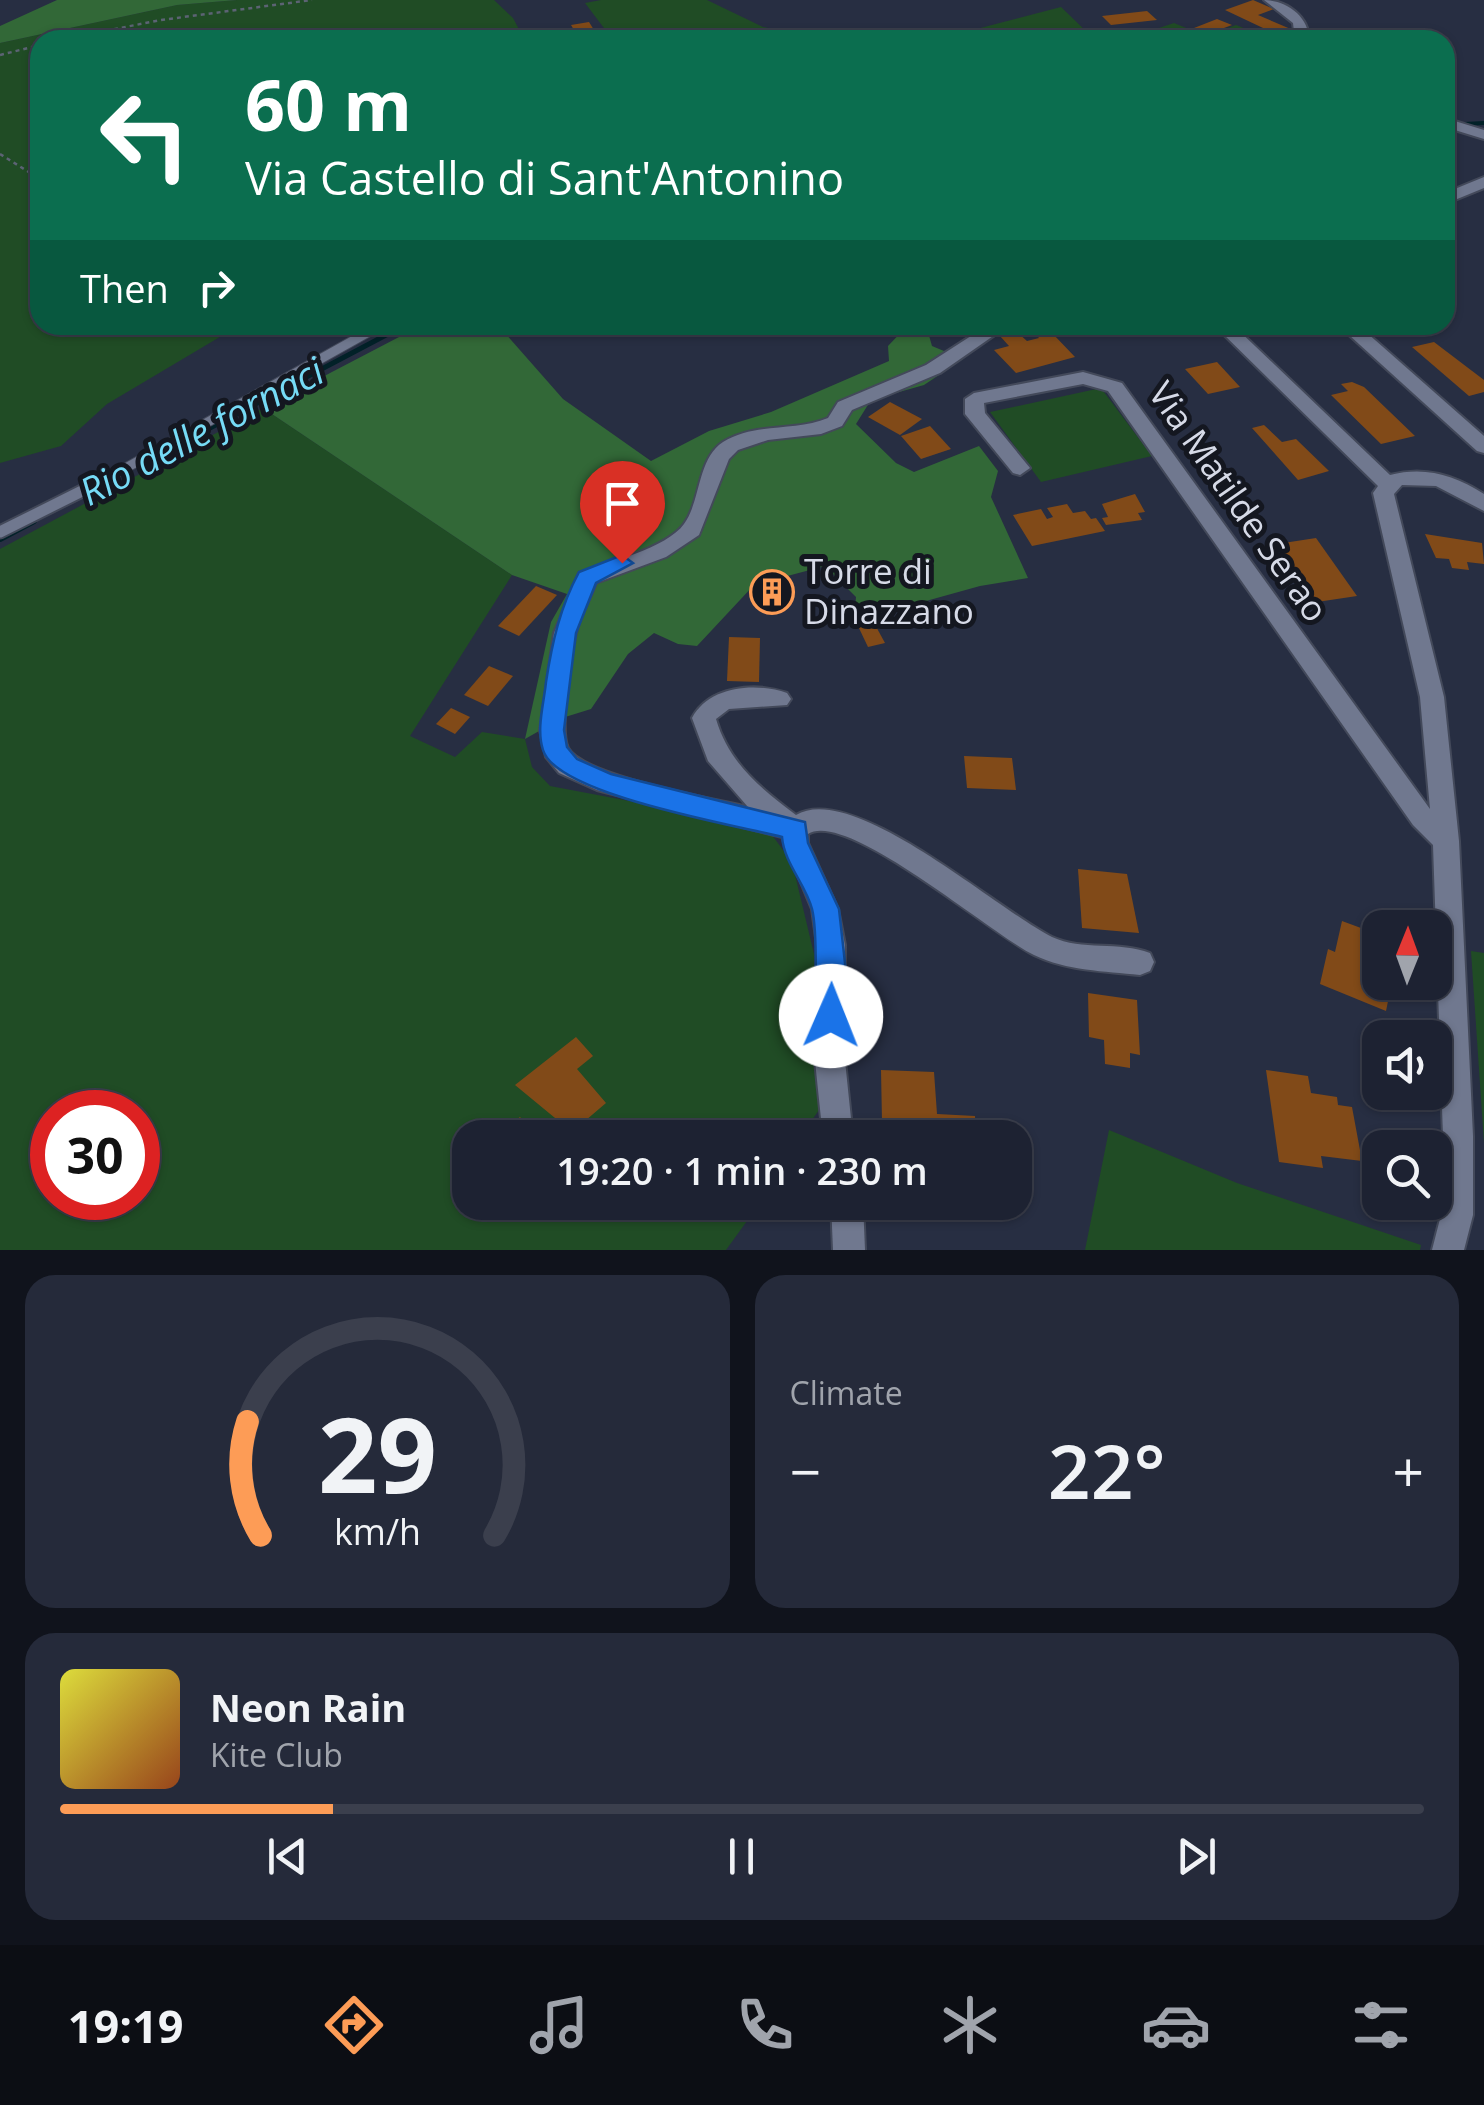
<!DOCTYPE html>
<meta charset="utf-8">
<style>
:root{--surface:#1d2232;--page:#252a3a;--text:#f1f3f6;--muted:#a0a4ac;--line:#3b3f4d;--accent:#fd9c56}
body{margin:0;font-family:"Open Sans",sans-serif;background:var(--page);color:var(--text);height:100vh;display:flex;flex-direction:column;font-size:38px;white-space:nowrap}
*{box-sizing:border-box;margin:0}
p{font-size:32px;color:var(--muted)}
.icon{flex:none;width:55px;height:55px;fill:none;stroke:currentColor;stroke-width:2;stroke-linecap:round;stroke-linejoin:round}
.map{position:relative;height:1250px;overflow:hidden}
.sheet{display:flex;flex-direction:column;gap:25px;padding:25px;background:#10131c;flex:1}
.sheet>*{flex:none}
.top-card{position:absolute;left:30px;top:30px;width:1425px;height:305px;border-radius:30px;box-shadow:0 2px 8px #0004,0 0 0 2px var(--line);background:#0b6e4f;color:#fff;overflow:hidden}
.needle{width:65px;rotate:1deg}
.fabs{position:absolute;left:1362px;top:910px;display:grid;gap:20px}
.fabs a{display:grid;place-items:center;width:90px;height:90px;border-radius:20px;background:var(--surface);box-shadow:0 2px 8px #0004,0 0 0 2px var(--line);font-size:50px}
.speed{position:absolute;left:30px;top:1090px;display:flex;gap:20px;font-size:50px;font-weight:700;text-align:center}
.speed>*{display:grid;place-content:center;width:130px;height:130px;border-radius:50%;background:var(--surface);box-shadow:0 2px 8px #0004,0 0 0 2px var(--line);line-height:1}
.speed .limit{border:15px solid #d22;background:#fff;color:#111}
.pin{position:absolute;display:grid;place-items:center;width:85px;height:85px;color:#fff;margin:-102px -42px;border-radius:50% 50% 50% 0;rotate:-45deg;box-shadow:0 0 10px #0007}
.pin .icon{rotate:45deg}
.me{position:absolute;width:110px;margin:-55px;rotate:1deg;stroke-linejoin:round;filter:drop-shadow(0 0 8px #0008)}
.turn{display:flex;align-items:center;gap:35px;height:210px;padding:0 50px;font-size:45px}
.turn .icon{width:130px;height:130px;stroke-width:2.5}
.turn b{display:block;font-size:70px;line-height:85px}
.then{display:flex;align-items:center;height:95px;padding:0 50px;background:#0003;gap:20px;font-size:38px}
.big{font-size:75px;font-weight:600;line-height:1.1}
.sheet .widget{flex:1;display:flex;flex-direction:column;justify-content:center;gap:15px;min-width:0;padding:0 35px;border-radius:30px;background:var(--page)}
.sheet .dial{align-items:center;gap:0}
.dial svg{height:260px;overflow:visible;fill:none;stroke:var(--line);stroke-width:7;stroke-linecap:round;text-anchor:middle}
.dial text{fill:var(--text);stroke:none}
.song{display:flex;align-items:center;gap:30px}
.cover{width:120px;height:120px;border-radius:15px;background:linear-gradient(135deg,hsl(60 70% 55%),hsl(20 70% 35%))}
.played{height:10px;border-radius:5px;background:linear-gradient(90deg,var(--accent) 20%,var(--line) 20%)}
.keys{display:flex;justify-content:space-around;direction:ltr}
.heat{display:flex;justify-content:space-between;align-items:center;font-size:55px;direction:ltr}
.sheet .tiles{flex:1;display:grid;gap:25px;grid-template-columns:1fr 1fr}
.widget:last-child{grid-column:span 2}
.trip{position:absolute;left:452px;top:1120px;width:580px;height:100px;border-radius:30px;background:var(--surface);box-shadow:0 2px 8px #0004,0 0 0 2px var(--line);font-weight:600;line-height:100px;text-align:center}
.dock{display:flex;height:160px;justify-content:space-around;align-items:center;background:#0c0e14;color:var(--muted)}
.dock .icon{width:70px;height:70px}
.dock .selected{color:var(--accent)}
.dock b{font-size:45px;color:var(--text)}
.map>svg:first-child{display:block}
.green{fill:#204c25;fill-rule:evenodd}
.forest{fill:#326837}
.lines{fill:none;stroke-linecap:round;stroke-linejoin:round}
.stream-far2{stroke:#022128;stroke-width:4}
.stream-far1{stroke:#022128;stroke-width:5}
.stream{stroke:#022128;stroke-width:6}
.building{fill:#814a18}
.service-far1-casing{stroke:#43495a;stroke-width:11}
.service-casing{stroke:#43495a;stroke-width:15}
.minor-casing{stroke:#43495a;stroke-width:4}
.path{stroke:#5c6374;stroke-width:2.5;stroke-dasharray:4 4;stroke-linecap:butt}
.service-far1{stroke:#70788f;stroke-width:9}
.service{stroke:#70788f;stroke-width:11}
.minor{fill:#70788f;fill-rule:evenodd}
.route{fill:#1a73e8;stroke:#114b97;stroke-width:2.5}
.labels{text-anchor:middle;stroke-width:10;stroke-linejoin:round;paint-order:stroke}
.street-label{font-size:35px;fill:#d6dae7;stroke:#141720}
.poi-label{font-size:35px;fill:#d6dae7;stroke:#141720;text-anchor:start}
.water-label{font-size:38px;font-style:italic;fill:#76dbf6;stroke:#141720}
</style>
<div class="map">
<svg width="1484" height="1250" viewBox="0 0 1484 1250">
<rect width="100%" height="100%" fill="#272e42"/>
<!-- green -->
<g class="green">
<path d="M237,0H494L513,18L522,35L515,40H40V325H240L107,404L61,446L0,463V43L177,5Z"/>
<path d="M601,0H707L763,27L807,35L856,33L866,40H613L585,3Z"/>
<path d="M1061,7L1088,33L1064,40H934Z"/>
<path d="M1174,23L1206,36L1236,25L1269,38L1290,36L1288,40H1169L1153,30Z"/>
<path d="M1101,388L1152,456L1041,482L990,412Z"/>
<path d="M263,408L512,575L410,736L455,757L482,732L525,739L532,767L550,786L766,827L792,862L814,954L819,1110L800,1137L470,1138V1202L760,1203L726,1250H0V549ZM52,1112H138V1198H52Z"/>
<path d="M1471,951L1484,953V1143Z"/>
<path d="M1109,1130L1237,1183L1421,1245L1420,1250H1085Z"/>
</g>
<!-- forest -->
<g class="forest">
<path d="M57,0H237L177,5L0,43V26Z"/>
<path d="M422,325H498L563,399L651,461L709,431L771,412L889,361L888,346L908,325H926L932,346L963,359L924,385L871,400L856,424L896,463L914,472L979,446L998,471L991,497L1028,578L980,586L854,621L856,597L825,566L754,585L697,646L678,644L654,633L628,654L591,709L562,718L525,739L551,622L567,594L512,575L263,408Z"/>
</g>
<g class="lines">
<!-- stream-far2 -->
<path class="stream-far2" d="M1445,125L1484,123"/>
<!-- stream-far1 -->
<path class="stream-far1" d="M138,466L405,325"/>
<!-- stream -->
<path class="stream" d="M0,539L34,521"/>
</g>
<!-- building -->
<g class="building">
<path d="M1253,0L1274,9L1258,15L1293,30L1278,35L1225,10Z"/>
<path d="M1147,11L1157,20L1111,25L1102,16Z"/>
<path d="M1217,19L1232,25L1208,34L1194,28Z"/>
<path d="M589,22L599,38L580,40L571,25Z"/>
<path d="M1322,30L1359,31L1362,40L1324,37Z"/>
<path d="M1027,325H1064L1069,330L1053,334L1075,357L1016,373L994,350L1009,346L1000,336L1017,332L1027,341L1039,338Z"/>
<path d="M1434,342L1484,380V392L1469,396L1412,347Z"/>
<path d="M1217,362L1240,387L1208,394L1185,369Z"/>
<path d="M1352,382L1364,387L1415,436L1381,444L1331,395L1348,391L1341,384Z"/>
<path d="M890,402L922,419L900,435L868,417Z"/>
<path d="M1264,425L1282,442L1296,439L1329,471L1298,480L1252,428Z"/>
<path d="M930,426L951,449L921,459L901,436Z"/>
<path d="M1135,494L1145,512L1138,513L1142,520L1106,525L1102,518L1108,517L1102,504Z"/>
<path d="M1067,504L1073,513L1085,511L1091,519L1096,518L1105,531L1032,546L1013,515L1041,509L1047,519L1053,517L1047,508Z"/>
<path d="M1425,534L1482,543L1484,564L1467,562L1469,570L1452,568L1449,559L1436,558Z"/>
<path d="M1316,538L1357,596L1317,602L1277,544Z"/>
<path d="M536,586L557,595L519,636L498,626Z"/>
<path d="M873,621L885,643L868,647L857,624Z"/>
<path d="M729,637L760,638L759,682L727,681Z"/>
<path d="M489,666L513,676L488,706L464,695Z"/>
<path d="M451,708L470,717L455,734L436,724Z"/>
<path d="M964,756L1012,758L1016,790L967,788Z"/>
<path d="M1078,869L1127,874L1139,933L1082,928Z"/>
<path d="M1342,921L1380,935V982H1392L1386,1011L1320,984L1328,949L1335,952Z"/>
<path d="M1088,993L1137,1000L1140,1055L1130,1053V1068L1105,1064L1104,1040L1089,1037Z"/>
<path d="M576,1037L593,1056L577,1069L606,1103L572,1132L515,1085Z"/>
<path d="M881,1070L934,1072L937,1114L975,1116L976,1138H920V1124L882,1122Z"/>
<path d="M1266,1070L1308,1076L1311,1093L1337,1097L1338,1105L1352,1107L1362,1161L1321,1156L1323,1168L1279,1162Z"/>
<path d="M520,1117L537,1138H495Z"/>
</g>
<g class="lines">
<!-- service-far1 casing -->
<g class="service-far1-casing">
<path id="service-far1" d="M99,483L381,325"/>
</g>
<!-- service casing -->
<g class="service-casing">
<path id="service" d="M0,532L104,480"/>
</g>
<!-- minor casing -->
<g class="minor-casing">
<g id="minor">
<path d="M1264,0C1286,0 1309,16 1309,40H1295L1293,23Z"/>
<path d="M1445,118L1484,130V139L1445,127Z"/>
<path d="M1484,177V188L1445,204V193Z"/>
<path d="M988,325H1009L940,373L852,410L842,426L821,434L768,440L738,450L729,459L699,535L666,557L596,583C590,599 580,616 576,633C571,654 559,730 568,748C582,776 715,799 748,807L708,761L692,718C709,686 755,682 787,693L791,699L787,705L729,709L716,719C729,763 760,788 796,815C853,781 996,909 1052,937C1082,951 1119,941 1150,953L1154,962L1150,971L1140,975C1104,971 1067,971 1034,955C991,934 846,809 808,834V843L838,909L845,945L844,1051L853,1138H823L814,1051L817,945L812,909L782,837L597,790L559,773L546,757L540,730L554,633L579,573C606,563 667,548 684,524C701,501 697,459 723,442C755,422 795,432 828,418L838,402L926,365Z"/>
<path d="M1214,325H1233L1390,475C1425,466 1454,475 1484,494V511L1436,486L1402,485L1394,494L1444,697L1459,841L1473,1136V1215L1464,1250H1432L1441,1215L1443,1136L1433,845L1413,825L1108,391L1083,384L984,403L985,413L1030,468L1020,475L1013,473L965,414V399L974,393L1083,372L1122,383L1430,809L1420,697L1373,493L1378,486Z"/>
<path d="M1338,325H1358L1484,436V453L1477,451Z"/>
<path d="M831,1202H863L865,1250H833Z"/>
</g>
</g>
<!-- path -->
<g class="path">
<path d="M59,40L161,20L312,0"/>
<path d="M0,55L40,45"/>
<path d="M0,154L40,179"/>
</g>
<!-- service-far1 -->
<use href="#service-far1" class="service-far1"/>
<!-- service -->
<use href="#service" class="service"/>
<!-- minor -->
<use href="#minor" class="minor"/>
</g>
<!-- route -->
<path class="route" d="M622,555L633,563L596,583L576,633L564,730L567,747L577,759L611,774L805,822L808,843L839,909L847,981L841,1026L831,1030L821,1026C811,1004 820,940 812,909C806,885 784,863 782,837C735,825 557,795 543,750C536,729 544,703 546,682C552,643 560,607 579,572Z"/>
<!-- icons -->
<defs>
<g id="building-ring" transform="scale(2.25)"><circle r="9.5" fill="#141720" stroke="#fd9c56" stroke-width="1.5"/><path d="M-4-6H4V6H1V3H-1V6H-4ZM-2.5-4.3h1.7v1.8h-1.7ZM.8-4.3h1.7v1.8H.8ZM-2.5-1h1.7V.8h-1.7ZM.8-1h1.7V.8H.8Z" fill="#fd9c56"/></g>
</defs>
<g fill-rule="evenodd">
<use href="#building-ring" x="772" y="592"/>
</g>
<g class="labels">
<!-- street labels -->
<g class="street-label">
<text transform="translate(1238 502) rotate(55)" y="12">Via Matilde Serao</text>
</g>
<!-- poi labels -->
<g class="poi-label">
<text x="804" y="584">Torre di<tspan x="804" dy="40">Dinazzano</tspan></text>
</g>
<!-- water labels -->
<g class="water-label">
<text transform="translate(202 432) rotate(-28)" y="13">Rio delle fornaci</text>
</g>
</g>
</svg>
<div class="fabs">
<a><svg class="needle" viewBox="-14 -14 28 28"><path d="M0-13l5 13h-10z" fill="#e53935"/><path d="M0 13l5-13h-10z" fill="#a0a4ac"/></svg></a>
<a><svg class="icon" aria-label="sound" viewBox="0 0 24 24"><path d="M4 9h4l5-4v14l-5-4H4zM17 9q2 3 0 6"/></svg></a>
<a><svg class="icon" aria-label="search" viewBox="0 0 24 24"><circle cx="10" cy="10" r="6"/><path d="M15 15l6 6"/></svg></a>
</div>
<div class="speed"><div class="limit">30</div></div>
<div class="pin" style="left:622px;top:563px;background:#d93025"><svg class="icon" aria-label="arrive" viewBox="0 0 24 24"><path d="M6 21V4h12l-3 4 3 4H6"/></svg></div>
<svg class="me" style="left:831px;top:1016px" viewBox="-20 -20 40 40"><circle r="19" fill="#fff"/><path d="M0-13L10 11 0 6-10 11z" fill="#1a73e8"/></svg>
<div class="trip">19:20 · 1 min · 230 m</div>
<div class="top-card">
<div class="turn"><svg class="icon" aria-label="left" viewBox="0 0 24 24"><path d="M17 20v-9H6M10 6l-5 5 5 5"/></svg><div><b>60 m</b>Via Castello di Sant'Antonino</div></div>
<div class="then">Then<svg class="icon" aria-label="right" viewBox="0 0 24 24"><path d="M7 20v-9h11M14 6l5 5-5 5"/></svg></div>
</div>
</div>
<section class="sheet">
<div class="tiles">
<div class="widget dial"><svg viewBox="0 0 100 80">
<path d="M14 69A42 42 0 1 1 86 69"/>
<path d="M14 69A42 42 0 0 1 10 34" stroke="#fd9c56"/>
<text x="50" y="56" font-size="32" font-weight="700">29</text>
<text x="50" y="72" font-size="11">km/h</text>
</svg></div>
<div class="widget"><p>Climate</p>
<div class="heat"><a>−</a><b class="big">22°</b><a>+</a></div>
</div>
<div class="widget">
<div class="song"><i class="cover"></i><div><b>Neon Rain</b><p>Kite Club</p></div></div>
<div class="played"></div>
<div class="keys"><svg class="icon" aria-label="previous" viewBox="0 0 24 24"><path d="M18 5L8 12l10 7zM5 5v14"/></svg><svg class="icon" aria-label="pause" viewBox="0 0 24 24"><path d="M8 5v14M16 5v14"/></svg><svg class="icon" aria-label="next" viewBox="0 0 24 24"><path d="M6 5l10 7-10 7zM19 5v14"/></svg></div>
</div>
</div>
</section>
<nav class="dock">
<b>19:19</b>
<svg class="icon selected" aria-label="directions" viewBox="0 0 24 24"><path d="M12 3l9 9-9 9-9-9zM9 14v-3h6M13 9l2 2-2 2"/></svg>
<svg class="icon" aria-label="music" viewBox="0 0 24 24"><path d="M9 18V5l10-2v13"/><circle cx="6" cy="18" r="3"/><circle cx="16" cy="16" r="3"/></svg>
<svg class="icon" aria-label="phone" viewBox="0 0 24 24"><path d="M5 4h4l2 5-3 2q2 4 5 5l2-3 5 2v4C11 20 4 13 5 4z"/></svg>
<svg class="icon" aria-label="climate" viewBox="0 0 24 24"><path d="M12 3v18M4 7l16 10M4 17L20 7"/></svg>
<svg class="icon" aria-label="car" viewBox="0 0 24 24"><path d="M5 17H2v-5l4-1 3-4h7l3 4 3 1v5h-3M9 17h6M6 11h13"/><circle cx="7" cy="17" r="2"/><circle cx="17" cy="17" r="2"/></svg>
<svg class="icon" aria-label="filters" viewBox="0 0 24 24"><path d="M4 7h16M4 17h16"/><circle cx="9" cy="7" r="2"/><circle cx="15" cy="17" r="2"/></svg>
</nav>
